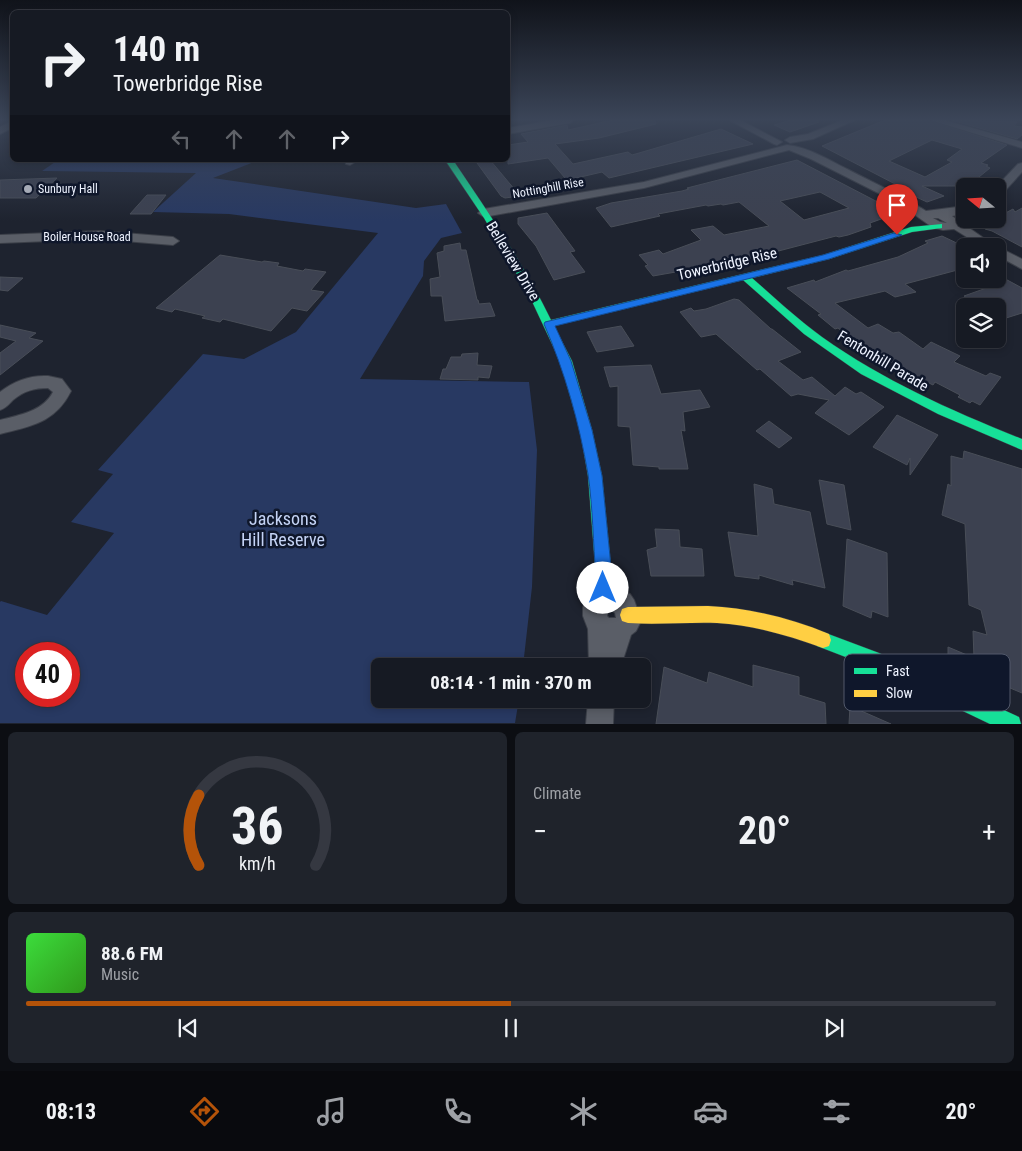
<!DOCTYPE html>
<meta charset="utf-8">
<style>
:root{--surface:#161a23;--page:#1f232b;--text:#f1f3f6;--muted:#9ea1a6;--line:#353841;--accent:#b45309}
body{margin:0;font-family:"Roboto Condensed",sans-serif;background:var(--page);color:var(--text);height:100vh;display:flex;flex-direction:column;font-size:19px;white-space:nowrap}
*{box-sizing:border-box;margin:0}
p{font-size:16px;color:var(--muted)}
.icon{flex:none;width:28px;height:28px;fill:none;stroke:currentColor;stroke-width:2;stroke-linecap:round;stroke-linejoin:round}
.map{position:relative;height:724px;overflow:hidden}
.details{display:flex;flex-direction:column;gap:8px;padding:8px;background:#0c0e13;flex:1}
.details>*{flex:none}
.banner{position:absolute;left:10px;top:10px;width:500px;height:152px;border-radius:8px;box-shadow:0 2px 8px #0003,0 0 0 1px var(--line);background:#161a23;color:var(--text);overflow:hidden}
.needle{width:32px;rotate:288deg}
.tools{position:absolute;left:956px;top:178px;display:grid;gap:10px}
.tools a{display:grid;place-items:center;width:50px;height:50px;border-radius:8px;background:var(--surface);box-shadow:0 2px 8px #0003,0 0 0 1px var(--line);font-size:25px}
.speed{position:absolute;left:15px;top:642px;display:flex;gap:10px;font-size:25px;font-weight:700;text-align:center}
.speed>*{display:grid;place-content:center;width:65px;height:65px;border-radius:50%;background:var(--surface);box-shadow:0 2px 8px #0003,0 0 0 1px var(--line);line-height:1}
.speed .limit{border:8px solid #d22;background:#fff;color:#111}
.pin{position:absolute;display:grid;place-items:center;width:42px;height:42px;color:#fff;margin:-51px -21px;border-radius:50% 50% 50% 0;rotate:-45deg;box-shadow:0 0 5px #0007}
.pin .icon{rotate:45deg}
.me{position:absolute;width:55px;margin:-28px;rotate:0deg;stroke-linejoin:round;filter:drop-shadow(0 0 4px #0008)}
.turn{display:flex;align-items:center;gap:18px;height:105px;padding:0 20px;font-size:22px}
.turn .icon{width:65px;height:65px;stroke-width:2.5}
.turn b{display:block;font-size:35px;line-height:42px}
.lanes{display:flex;align-items:center;height:48px;padding:0 20px;background:#0003;justify-content:center;gap:25px;direction:ltr}
.lanes .off{opacity:.35}
.big{font-size:38px;font-weight:700;line-height:1.1}
.details .tile{flex:1;display:flex;flex-direction:column;justify-content:center;gap:8px;min-width:0;padding:0 18px;border-radius:8px;background:var(--page)}
.details .dial{align-items:center;gap:0}
.dial svg{height:130px;overflow:visible;fill:none;stroke:var(--line);stroke-width:7;stroke-linecap:round;text-anchor:middle}
.dial text{fill:var(--text);stroke:none}
.song{display:flex;align-items:center;gap:15px}
.cover{width:60px;height:60px;border-radius:8px;background:linear-gradient(135deg,hsl(120 70% 55%),hsl(110 70% 35%))}
.played{height:5px;border-radius:2px;background:linear-gradient(90deg,var(--accent) 50%,var(--line) 50%)}
.keys{display:flex;justify-content:space-around;direction:ltr}
.heat{display:flex;justify-content:space-between;align-items:center;font-size:28px;direction:ltr}
.details .tiles{flex:1;display:grid;gap:8px;grid-template-columns:1fr 1fr}
.tile:last-child{grid-column:span 2}
.trip{position:absolute;left:371px;top:658px;width:280px;height:50px;border-radius:8px;background:var(--surface);box-shadow:0 2px 8px #0003,0 0 0 1px var(--line);font-weight:700;line-height:50px;text-align:center}
.dock{display:flex;height:80px;justify-content:space-around;align-items:center;background:#090a0e;color:var(--muted)}
.dock .icon{width:35px;height:35px}
.dock .selected{color:var(--accent)}
.dock b{font-size:22px;color:var(--text)}
.map>svg:first-child{display:block}
.green{fill:#283962;fill-rule:evenodd}
.building{fill:#3c4150;stroke:#494e58;fill-rule:evenodd}
.lines{fill:none;stroke-linecap:round;stroke-linejoin:round}
.street-casing{stroke:#3b3f48;stroke-width:2}
.fast-casing{stroke:#3b3f48;stroke-width:1}
.slow-casing{stroke:#3b3f48;stroke-width:1}
.street{fill:#5a5e67;fill-rule:evenodd}
.fast{fill:#16e098;fill-rule:evenodd}
.slow{fill:#ffcf43;fill-rule:evenodd}
.route{fill:#1a73e8;stroke:#114b97}
.poi-dot{fill:#a5aab6;stroke:#0f172b;stroke-width:2}
.labels{text-anchor:middle;stroke-width:5;stroke-linejoin:round;paint-order:stroke}
.far-street-label{font-size:12px;fill:#eef3ff;stroke:#0f172b}
.far-poi-label{font-size:12px;fill:#eef3ff;stroke:#0f172b;text-anchor:start}
.street-label{font-size:15px;fill:#eef3ff;stroke:#0f172b}
.near-park-label{font-size:18px;fill:#c4d3f5;stroke:#0f172b}
.key{fill:#0f172b;stroke:#52596b;stroke-width:1}
.key-label{font-size:14px;fill:#eef3ff}
</style>
<div class="map">
<svg width="1022" height="724" viewBox="0 0 1022 724">
<rect width="100%" height="100%" fill="#1e232f"/>
<!-- green -->
<path class="green" d="M58,160H259L213,178L416,208L446,204L462,233L441,238L424,261L423,276L360,379L529,382L537,450L532,587L523,666H380V699H519L515,723H0V602L1,601L47,615L114,533L71,522L113,474L98,470L203,354L244,359L296,332L378,233L229,214L153,212L196,173L42,171ZM26,654H69V696H26Z"/>
<!-- building -->
<g class="building">
<path d="M613,120H655L656,124L599,138L555,144L573,164L628,152L632,155L639,153L721,129L753,144L609,178L602,172L572,179L565,178L548,158L508,164V145L528,142L521,134L567,125L568,130Z"/>
<path d="M791,120H819V122L790,132L774,125Z"/>
<path d="M885,120H928L1007,145L981,163L988,165L986,166L990,168L968,186H922L944,196L927,202L894,187L899,186L822,146ZM932,140L962,149L947,160L952,162L925,177L889,161Z"/>
<path d="M951,120L1017,122L1014,126L1022,127V135L1017,139Z"/>
<path d="M490,160L520,196L505,198L501,196L477,163Z"/>
<path d="M797,160L893,210L884,218L870,223L871,227L848,235L839,237L836,236L744,260L653,276L645,266L648,265L639,255L659,250L663,254L701,240L691,230L713,226L724,235L769,226L739,202L723,205L721,204L708,206L706,205L658,214L660,216L611,227L596,208L611,203L682,191L689,189L687,188ZM820,192L849,208L804,220L780,201Z"/>
<path d="M57,178L36,198H0V180Z"/>
<path d="M147,195H166L151,214H130Z"/>
<path d="M1022,208V247L992,231L985,229V227L981,225L998,219V217L1013,209L1015,212Z"/>
<path d="M547,213L575,251L570,252L585,272L554,280L536,246L518,224V218Z"/>
<path d="M942,236L965,247V268L905,284L916,292L895,297L885,291L835,303L868,328L878,324L893,333L899,332L923,349L931,342L960,356L954,362L986,376L990,373L1001,377L980,405L972,401L970,403L958,397L960,395L935,382L933,385L923,380L925,377L923,375L920,378L889,361L873,349H865L838,328L835,329L818,315L821,314L787,288L814,280L815,282L846,270L848,271L898,257L928,243L925,241Z"/>
<path d="M460,243L461,250H466L477,300H478L479,304L490,303L495,316L445,321L442,296H431L430,279L440,277L437,253L444,251V246Z"/>
<path d="M220,255L262,262L264,261L279,263L277,266L303,271L305,269L326,272L311,290L324,292L307,311L292,308L271,331L223,319L220,322L202,318L205,316L175,309L172,312L156,308Z"/>
<path d="M998,275L1022,288V313L1003,319L998,315V306H980L964,296L992,286L987,282L998,280Z"/>
<path d="M0,277L23,278L8,291L0,290Z"/>
<path d="M734,299L739,300L771,329H772L801,352L778,361L803,380L812,377L835,396L845,387L856,394L861,392L884,407L849,435L815,413L829,400L798,394L791,396L760,369L757,370L716,334L701,337L680,312L691,308L694,311L706,309Z"/>
<path d="M0,325L36,333L29,338L43,341L0,375V353L16,341L0,337Z"/>
<path d="M621,326L634,346L597,352L587,332Z"/>
<path d="M478,353L477,365L492,366L489,378L478,377V380L440,379L443,369H446L451,357H461L462,354Z"/>
<path d="M651,365L661,394L700,390L710,407L683,412L685,431L681,430L688,469H659V467L633,465L630,427L618,426V386L610,387L604,367Z"/>
<path d="M897,415L938,435L910,475V458L907,465L873,447Z"/>
<path d="M769,421L792,438L779,448L756,431Z"/>
<path d="M964,451L1022,469V693L948,662V647L974,658L973,631L987,635L981,610L969,605L965,524L942,515L948,484L951,486V456L963,459Z"/>
<path d="M819,480L844,485L851,530L827,524Z"/>
<path d="M754,484L772,489L774,504L810,512L825,588L792,580L793,585L759,575V579L735,576L728,532L758,536Z"/>
<path d="M655,529L679,530L680,547L702,549L704,576H651L647,550L657,547Z"/>
<path d="M847,539L887,553L888,617L872,611L871,618L843,606Z"/>
<path d="M753,665L799,677V695L825,703L826,724H656L664,667L707,683L709,672L753,687Z"/>
<path d="M850,706L891,724H849Z"/>
</g>
<g class="lines">
<!-- street casing -->
<g class="street-casing">
<g id="street">
<path d="M554,120H574L570,123L508,134V128Z"/>
<path d="M729,120H740L782,142L777,145L774,144Z"/>
<path d="M843,120H855L813,139L790,143L785,140L790,137L808,134Z"/>
<path d="M930,120H944L1022,142V148Z"/>
<path d="M12,121V128L0,134V127Z"/>
<path d="M787,145C808,147 829,160 847,169C874,183 901,195 926,211L965,206V214L952,216L995,246H981L954,229L943,230L932,227L898,203L811,159L789,150L644,188L484,217L478,213L484,209L644,182ZM933,218H938L947,223L940,222Z"/>
<path d="M345,160H355V162L350,165L346,164Z"/>
<path d="M1022,163V172L1002,194L998,195L997,186L1018,164Z"/>
<path d="M100,231L173,237L179,241L173,245L100,239L0,243V235Z"/>
<path d="M998,247L1022,259V269L998,256Z"/>
<path d="M48,376L62,379L71,391C55,423 31,426 0,434V420C20,415 43,411 53,392L48,388C34,388 24,391 13,400C9,404 6,408 0,410V392C14,381 30,375 48,376Z"/>
<path d="M608,585L630,594L634,600L640,617V623L636,631L631,635L621,666H589L588,629L583,616V607L593,591ZM609,608L615,613L616,618H609L607,616Z"/>
<path d="M588,699H614L613,724H586Z"/>
</g>
</g>
<!-- fast casing -->
<g class="fast-casing">
<g id="fast">
<path d="M445,160H453C488,212 524,264 551,320L823,255L911,227L942,224V228L912,232L829,259L752,278C775,298 797,319 822,337C884,381 952,411 1022,439V450L938,414L861,374L804,334L743,280L554,326L572,361L592,430L602,476L612,577L607,605L601,607L595,605L593,599L596,577L588,476L580,430L560,361L529,295L484,218Z"/>
<path d="M823,632L879,653L1019,717L1021,724H990L869,666L817,646L815,640L817,634Z"/>
</g>
</g>
<!-- slow casing -->
<g class="slow-casing">
<path id="slow" d="M708,606C750,608 791,618 829,634L831,640L829,646L823,648C789,636 754,625 717,623C688,622 658,625 628,623L622,621L620,615L622,609L628,607Z"/>
</g>
<!-- street -->
<use href="#street" class="street"/>
<!-- fast -->
<use href="#fast" class="fast"/>
<!-- slow -->
<use href="#slow" class="slow"/>
</g>
<!-- sky -->
<linearGradient id="sky" x2="0" y2="1"><stop stop-color="#10131a"/><stop offset="0.54" stop-color="#3b4558"/><stop offset="1" stop-color="#3b4558" stop-opacity="0"/></linearGradient>
<rect width="1022" height="221" fill="url(#sky)"/>
<!-- route -->
<path class="route" d="M894,233L902,235L829,259L555,326L571,361L592,430L602,476L612,577L608,593L603,596L597,593L595,588L596,577C593,543 593,508 588,474C579,422 565,372 544,324L545,322L823,255Z"/>
<!-- markers -->
<circle class="poi-dot" cx="28" cy="189" r="5"/>
<g class="labels">
<!-- far-street labels -->
<g class="far-street-label">
<text transform="translate(548 188) rotate(-10)" y="4">Nottinghill Rise</text>
<text x="87" y="241">Boiler House Road</text>
</g>
<!-- far-poi labels -->
<g class="far-poi-label">
<text x="38" y="193">Sunbury Hall</text>
</g>
<!-- street labels -->
<g class="street-label">
<text transform="translate(513 261) rotate(59)" y="5">Belleview Drive</text>
<text transform="translate(727 264) rotate(-13)" y="5">Towerbridge Rise</text>
<text transform="translate(883 361) rotate(31)" y="5">Fentonhill Parade</text>
</g>
<!-- near-park labels -->
<g class="near-park-label">
<text x="283" y="525">Jacksons<tspan x="283" dy="21">Hill Reserve</tspan></text>
</g>
</g>
<!-- legend -->
<rect x="844" y="654" width="166" height="57" rx="8" class="key"/>
<rect x="854" y="668" width="23" height="6" fill="#16e098"/>
<rect x="854" y="690" width="23" height="7" fill="#ffcf43"/>
<g class="key-label">
<text x="886" y="676">Fast</text>
<text x="886" y="698">Slow</text>
</g>
</svg>
<div class="tools">
<a><svg class="needle" viewBox="-14 -14 28 28"><path d="M0-13l5 13h-10z" fill="#e53935"/><path d="M0 13l5-13h-10z" fill="#9ea1a6"/></svg></a>
<a><svg class="icon" aria-label="sound" viewBox="0 0 24 24"><path d="M4 9h4l5-4v14l-5-4H4zM17 9q2 3 0 6"/></svg></a>
<a><svg class="icon" aria-label="layers" viewBox="0 0 24 24"><path d="M12 4l9 5-9 5-9-5zM3 14l9 5 9-5"/></svg></a>
</div>
<div class="speed"><div class="limit">40</div></div>
<div class="pin" style="left:897px;top:235px;background:#d93025"><svg class="icon" aria-label="arrive" viewBox="0 0 24 24"><path d="M6 21V4h12l-3 4 3 4H6"/></svg></div>
<svg class="me" style="left:603px;top:588px" viewBox="-20 -20 40 40"><circle r="19" fill="#fff"/><path d="M0-13L10 11 0 6-10 11z" fill="#1a73e8"/></svg>
<div class="trip">08:14 · 1 min · 370 m</div>
<div class="banner">
<div class="turn"><svg class="icon" aria-label="right" viewBox="0 0 24 24"><path d="M7 20v-9h11M14 6l5 5-5 5"/></svg><div><b>140 m</b>Towerbridge Rise</div></div>
<div class="lanes"><svg class="icon off" aria-label="left" viewBox="0 0 24 24"><path d="M17 20v-9H6M10 6l-5 5 5 5"/></svg><svg class="icon off" aria-label="ahead" viewBox="0 0 24 24"><path d="M12 20V5M6 11l6-6 6 6"/></svg><svg class="icon off" aria-label="ahead" viewBox="0 0 24 24"><path d="M12 20V5M6 11l6-6 6 6"/></svg><svg class="icon" aria-label="right" viewBox="0 0 24 24"><path d="M7 20v-9h11M14 6l5 5-5 5"/></svg></div>
</div>
</div>
<section class="details">
<div class="tiles">
<div class="tile dial"><svg viewBox="0 0 100 80">
<path d="M14 69A42 42 0 1 1 86 69"/>
<path d="M14 69A42 42 0 0 1 14 26" stroke="#b45309"/>
<text x="50" y="56" font-size="32" font-weight="700">36</text>
<text x="50" y="72" font-size="11">km/h</text>
</svg></div>
<div class="tile"><p>Climate</p>
<div class="heat"><a>−</a><b class="big">20°</b><a>+</a></div>
</div>
<div class="tile">
<div class="song"><i class="cover"></i><div><b>88.6 FM</b><p>Music</p></div></div>
<div class="played"></div>
<div class="keys"><svg class="icon" aria-label="previous" viewBox="0 0 24 24"><path d="M18 5L8 12l10 7zM5 5v14"/></svg><svg class="icon" aria-label="pause" viewBox="0 0 24 24"><path d="M8 5v14M16 5v14"/></svg><svg class="icon" aria-label="next" viewBox="0 0 24 24"><path d="M6 5l10 7-10 7zM19 5v14"/></svg></div>
</div>
</div>
</section>
<nav class="dock">
<b>08:13</b>
<svg class="icon selected" aria-label="directions" viewBox="0 0 24 24"><path d="M12 3l9 9-9 9-9-9zM9 14v-3h6M13 9l2 2-2 2"/></svg>
<svg class="icon" aria-label="music" viewBox="0 0 24 24"><path d="M9 18V5l10-2v13"/><circle cx="6" cy="18" r="3"/><circle cx="16" cy="16" r="3"/></svg>
<svg class="icon" aria-label="phone" viewBox="0 0 24 24"><path d="M5 4h4l2 5-3 2q2 4 5 5l2-3 5 2v4C11 20 4 13 5 4z"/></svg>
<svg class="icon" aria-label="climate" viewBox="0 0 24 24"><path d="M12 3v18M4 7l16 10M4 17L20 7"/></svg>
<svg class="icon" aria-label="car" viewBox="0 0 24 24"><path d="M5 17H2v-5l4-1 3-4h7l3 4 3 1v5h-3M9 17h6M6 11h13"/><circle cx="7" cy="17" r="2"/><circle cx="17" cy="17" r="2"/></svg>
<svg class="icon" aria-label="filters" viewBox="0 0 24 24"><path d="M4 7h16M4 17h16"/><circle cx="9" cy="7" r="2"/><circle cx="15" cy="17" r="2"/></svg>
<b>20°</b>
</nav>
